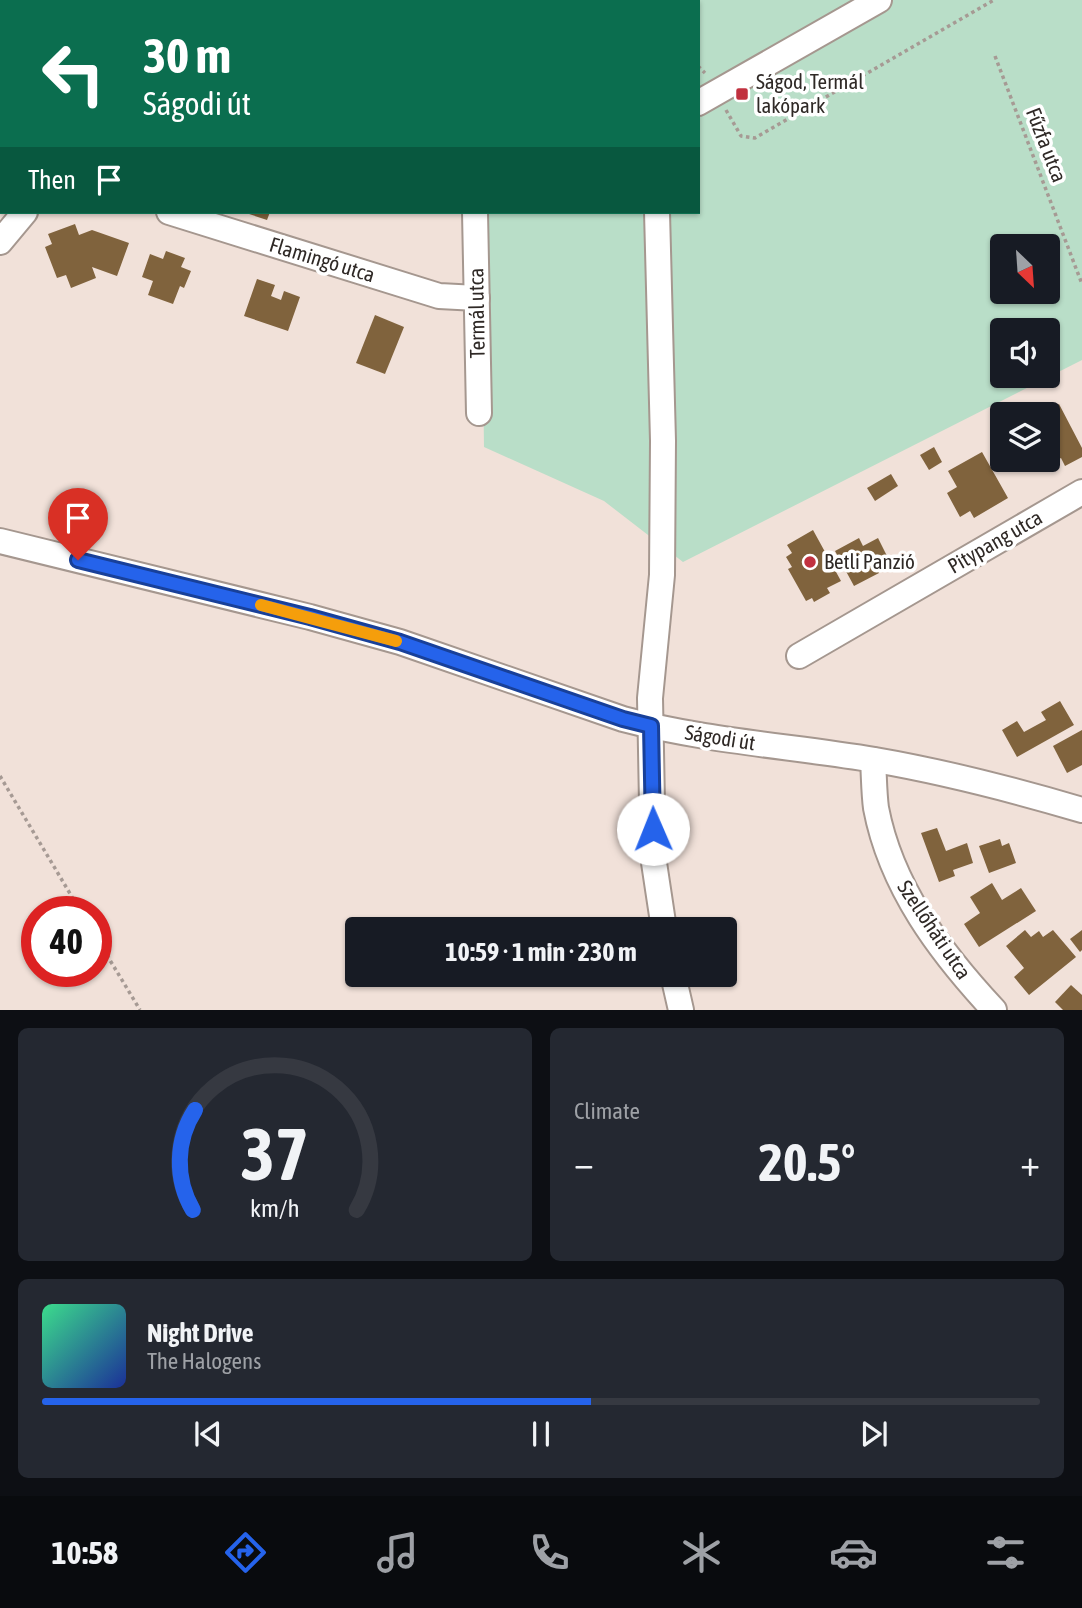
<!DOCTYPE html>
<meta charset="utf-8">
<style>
:root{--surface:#171b24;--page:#242831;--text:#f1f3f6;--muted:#9ea1a6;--line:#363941;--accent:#2563eb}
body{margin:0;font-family:"Asap Condensed",sans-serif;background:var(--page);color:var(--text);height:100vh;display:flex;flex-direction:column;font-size:26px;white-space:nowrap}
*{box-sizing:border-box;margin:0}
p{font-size:23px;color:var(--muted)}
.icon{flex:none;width:38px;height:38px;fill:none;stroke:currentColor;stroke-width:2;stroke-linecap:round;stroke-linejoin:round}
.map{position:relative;height:1010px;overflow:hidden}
.details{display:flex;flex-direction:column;gap:18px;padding:18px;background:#0d0f14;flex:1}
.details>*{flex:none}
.guide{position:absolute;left:0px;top:0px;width:700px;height:214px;box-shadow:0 2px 5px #0004;background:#0b6e4f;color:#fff;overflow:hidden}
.needle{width:46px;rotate:155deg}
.tools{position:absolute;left:990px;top:234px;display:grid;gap:14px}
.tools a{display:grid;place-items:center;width:70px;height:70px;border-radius:7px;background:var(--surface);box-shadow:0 2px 5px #0004;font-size:35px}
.speed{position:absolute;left:21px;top:896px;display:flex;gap:14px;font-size:35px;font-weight:700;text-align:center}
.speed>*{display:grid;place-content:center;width:91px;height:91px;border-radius:50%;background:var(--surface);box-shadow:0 2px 5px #0004;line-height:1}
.speed .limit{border:10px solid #d22;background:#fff;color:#111}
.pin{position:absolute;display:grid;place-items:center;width:60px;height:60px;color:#fff;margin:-72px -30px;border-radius:50% 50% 50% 0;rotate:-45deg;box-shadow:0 0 7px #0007}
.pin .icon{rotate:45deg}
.me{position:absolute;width:77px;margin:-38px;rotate:359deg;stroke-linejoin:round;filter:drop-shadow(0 0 5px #0008)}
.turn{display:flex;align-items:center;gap:24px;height:147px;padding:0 28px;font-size:32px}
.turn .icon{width:91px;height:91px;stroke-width:2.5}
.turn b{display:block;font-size:49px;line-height:60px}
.then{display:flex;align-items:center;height:66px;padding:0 28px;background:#0003;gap:14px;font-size:26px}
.big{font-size:52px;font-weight:700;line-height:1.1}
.details .tile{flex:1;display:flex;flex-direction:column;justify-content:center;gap:10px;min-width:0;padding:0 24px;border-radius:10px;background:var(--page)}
.details .dial{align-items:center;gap:0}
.dial svg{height:182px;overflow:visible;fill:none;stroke:var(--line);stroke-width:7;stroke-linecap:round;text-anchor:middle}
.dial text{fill:var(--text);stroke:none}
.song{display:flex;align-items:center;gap:21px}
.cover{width:84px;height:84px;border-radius:10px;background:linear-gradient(135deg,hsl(150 70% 55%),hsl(230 70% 35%))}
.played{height:7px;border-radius:4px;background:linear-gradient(90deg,var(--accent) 55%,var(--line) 55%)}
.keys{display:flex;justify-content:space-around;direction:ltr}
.heat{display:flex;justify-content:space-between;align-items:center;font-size:38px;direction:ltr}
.details .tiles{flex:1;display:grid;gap:18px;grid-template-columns:1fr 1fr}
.tile:last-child{grid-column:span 2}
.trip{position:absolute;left:345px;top:917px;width:392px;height:70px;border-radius:7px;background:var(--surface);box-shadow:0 2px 5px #0004;font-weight:700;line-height:70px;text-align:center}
.tab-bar{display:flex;height:112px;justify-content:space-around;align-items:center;background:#090b0e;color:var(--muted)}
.tab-bar .icon{width:49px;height:49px}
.tab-bar .current{color:var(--accent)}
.tab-bar b{font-size:32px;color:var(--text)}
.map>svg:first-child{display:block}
.green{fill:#b9dec8;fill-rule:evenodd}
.building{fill:#80633d}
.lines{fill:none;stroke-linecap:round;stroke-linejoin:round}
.minor-casing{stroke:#a5978f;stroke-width:28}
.path{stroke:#a69a94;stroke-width:3.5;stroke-dasharray:3.5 3.5;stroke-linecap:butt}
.minor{stroke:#fff;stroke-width:24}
.route-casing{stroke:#184099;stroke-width:18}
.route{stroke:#2563eb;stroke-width:12}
.slow{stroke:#f59e0b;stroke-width:12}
.poi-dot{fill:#c1313f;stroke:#fff;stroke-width:2.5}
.labels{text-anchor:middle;stroke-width:7;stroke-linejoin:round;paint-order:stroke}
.poi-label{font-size:21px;fill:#2f2926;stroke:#fff;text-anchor:start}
.street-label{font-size:21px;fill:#2f2926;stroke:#fff}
</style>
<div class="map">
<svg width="1082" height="1010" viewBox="0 0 1082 1010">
<rect width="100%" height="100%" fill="#f1e1d9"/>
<!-- green -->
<path class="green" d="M457,0H1082V360L683,562L604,501L484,447L481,212H698V2ZM1003,247H1048V292H1003ZM1003,331H1048V376H1003Z"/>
<!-- building -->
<g class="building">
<path d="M243,212H270L267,220Z"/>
<path d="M75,224L79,235L92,230L129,243L117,276L92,267L96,278L71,288L66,275L57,278L45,247L52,244L48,234Z"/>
<path d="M166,251L185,258L181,267L191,271L184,288L180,286L173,304L148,295L153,281L142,277L150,254L163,259Z"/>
<path d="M257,279L275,285L271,296L281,300L284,291L300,297L288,331L244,316Z"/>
<path d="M375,315L404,327L385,374L356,363Z"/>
<path d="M1059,404L1082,448V457L1065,466L1061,458L1044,467L1041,460H1048V415H1038Z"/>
<path d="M934,447L942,462L929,470L920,455Z"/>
<path d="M982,452L1008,498L974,518L970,511L960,517L947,493L957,487L948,471Z"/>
<path d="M891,474L898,486L875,501L867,488Z"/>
<path d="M813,530L841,581L827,588L830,593L814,602L812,598L806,601L788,569L792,567L786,557L792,553L787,545Z"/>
<path d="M859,538L863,546L878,538L889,560L876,567L879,573L854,586L835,551Z"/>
<path d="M1060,701L1074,725L1017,757L1002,730L1017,721L1024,732L1046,720L1041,712Z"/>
<path d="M1082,730V765L1067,773L1053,746Z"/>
<path d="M937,828L946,851L967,843L973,863L953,870L955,876L939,882L921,833Z"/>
<path d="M1000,839L1002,846L1009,843L1016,863L989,873L979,846Z"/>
<path d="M992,883L1002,900L1021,888L1036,911L979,947L964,924L980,913L970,897Z"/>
<path d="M1025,930L1031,937L1039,931L1043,937L1053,930L1076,957L1029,995L1014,977L1024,968L1006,946Z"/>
<path d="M1082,930V950L1080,952L1070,939Z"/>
<path d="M1071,985L1082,995V1010H1063L1055,1002Z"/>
</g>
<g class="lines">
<!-- minor casing -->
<g class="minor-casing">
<g id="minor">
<path d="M453,0V2"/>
<path d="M640,0V2"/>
<path d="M202,2L204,0"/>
<path d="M698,103L879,0"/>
<path d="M169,212L439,296L477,298"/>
<path d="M475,212L479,413"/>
<path d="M657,212L663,441L662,575L650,698L653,856L664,929"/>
<path d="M0,242L25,212"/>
<path d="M0,541L310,617L400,642L623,719C706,741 791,746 875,760C945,772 1014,790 1082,810"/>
<path d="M799,656L1082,492"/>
<path d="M873,760C874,776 874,793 876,808C891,887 940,952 994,1010"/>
<path d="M673,975L681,1010"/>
</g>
</g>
<!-- path -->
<g class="path">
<path d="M995,56L1082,284"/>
<path d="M698,66L705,73"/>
<path d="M726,110L741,136L755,138L994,0"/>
<path d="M0,776L81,912"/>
<path d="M96,937L140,1010"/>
</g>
<!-- minor -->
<use href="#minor" class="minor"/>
</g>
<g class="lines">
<!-- route casing -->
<g class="route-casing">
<path id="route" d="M78,560L310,617L400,642L623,719L651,726L653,829"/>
</g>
<!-- route -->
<use href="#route" class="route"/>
<!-- slow -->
<path class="slow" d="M261,605L396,641"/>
</g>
<!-- markers -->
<g class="poi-dot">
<rect x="735" y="87" width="14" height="14" rx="3.5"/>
<circle cx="810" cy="562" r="7"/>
</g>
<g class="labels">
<!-- poi labels -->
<g class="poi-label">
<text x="756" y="89">Ságod, Termál<tspan x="756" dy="24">lakópark</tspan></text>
<text x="824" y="569">Betli Panzió</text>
</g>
<!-- street labels -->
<g class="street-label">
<text transform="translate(1046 145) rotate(69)" y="7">Fűzfa utca</text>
<text transform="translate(322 260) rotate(17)" y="7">Flamingó utca</text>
<text transform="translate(477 313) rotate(-91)" y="7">Termál utca</text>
<text transform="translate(995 542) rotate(-30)" y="7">Pitypang utca</text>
<text transform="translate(720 738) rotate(9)" y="7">Ságodi út</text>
<text transform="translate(934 930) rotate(56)" y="7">Szellőháti utca</text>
</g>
</g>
</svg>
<div class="tools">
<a><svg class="needle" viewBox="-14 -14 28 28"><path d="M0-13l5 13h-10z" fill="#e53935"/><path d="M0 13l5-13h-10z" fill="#9ea1a6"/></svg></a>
<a><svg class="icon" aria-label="sound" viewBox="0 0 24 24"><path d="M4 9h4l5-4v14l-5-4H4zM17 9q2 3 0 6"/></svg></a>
<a><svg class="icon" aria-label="layers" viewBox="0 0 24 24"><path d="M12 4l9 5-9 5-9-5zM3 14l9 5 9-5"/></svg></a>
</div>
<div class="speed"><div class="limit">40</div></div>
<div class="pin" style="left:78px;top:560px;background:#d93025"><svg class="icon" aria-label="arrive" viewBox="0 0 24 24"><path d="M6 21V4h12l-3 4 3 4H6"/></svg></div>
<svg class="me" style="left:653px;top:829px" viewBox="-20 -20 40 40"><circle r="19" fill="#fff"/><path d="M0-13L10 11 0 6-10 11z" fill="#2563eb"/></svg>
<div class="trip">10:59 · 1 min · 230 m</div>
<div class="guide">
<div class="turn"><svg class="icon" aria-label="left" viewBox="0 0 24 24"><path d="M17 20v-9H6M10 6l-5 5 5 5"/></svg><div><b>30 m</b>Ságodi út</div></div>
<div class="then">Then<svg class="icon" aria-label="arrive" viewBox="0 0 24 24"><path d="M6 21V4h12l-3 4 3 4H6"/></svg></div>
</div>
</div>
<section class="details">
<div class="tiles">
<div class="tile dial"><svg viewBox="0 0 100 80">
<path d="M14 69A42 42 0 1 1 86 69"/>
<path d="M14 69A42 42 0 0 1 15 25" stroke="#2563eb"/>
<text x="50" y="56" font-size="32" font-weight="700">37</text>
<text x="50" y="72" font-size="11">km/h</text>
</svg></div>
<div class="tile"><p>Climate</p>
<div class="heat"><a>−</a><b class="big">20.5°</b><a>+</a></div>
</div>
<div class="tile">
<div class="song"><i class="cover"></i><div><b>Night Drive</b><p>The Halogens</p></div></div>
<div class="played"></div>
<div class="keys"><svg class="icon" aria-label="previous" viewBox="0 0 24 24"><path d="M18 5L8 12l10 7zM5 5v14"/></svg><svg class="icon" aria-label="pause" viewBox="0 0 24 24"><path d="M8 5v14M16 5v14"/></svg><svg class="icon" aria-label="next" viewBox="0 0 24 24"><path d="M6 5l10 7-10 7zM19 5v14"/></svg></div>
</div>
</div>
</section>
<nav class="tab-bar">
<b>10:58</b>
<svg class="icon current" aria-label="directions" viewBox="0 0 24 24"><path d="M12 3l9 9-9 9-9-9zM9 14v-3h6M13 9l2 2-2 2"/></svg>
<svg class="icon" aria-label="music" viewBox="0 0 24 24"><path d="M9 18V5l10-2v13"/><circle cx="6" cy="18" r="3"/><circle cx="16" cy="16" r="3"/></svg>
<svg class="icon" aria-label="phone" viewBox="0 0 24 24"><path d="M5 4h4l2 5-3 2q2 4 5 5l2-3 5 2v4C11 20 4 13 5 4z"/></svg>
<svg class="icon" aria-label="climate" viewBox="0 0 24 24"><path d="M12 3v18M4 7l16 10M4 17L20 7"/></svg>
<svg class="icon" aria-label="car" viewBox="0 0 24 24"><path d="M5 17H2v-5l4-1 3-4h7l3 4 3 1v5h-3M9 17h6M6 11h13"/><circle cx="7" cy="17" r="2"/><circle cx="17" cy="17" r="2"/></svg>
<svg class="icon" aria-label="filters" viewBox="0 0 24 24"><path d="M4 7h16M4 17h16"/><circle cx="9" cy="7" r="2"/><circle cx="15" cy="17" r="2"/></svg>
</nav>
